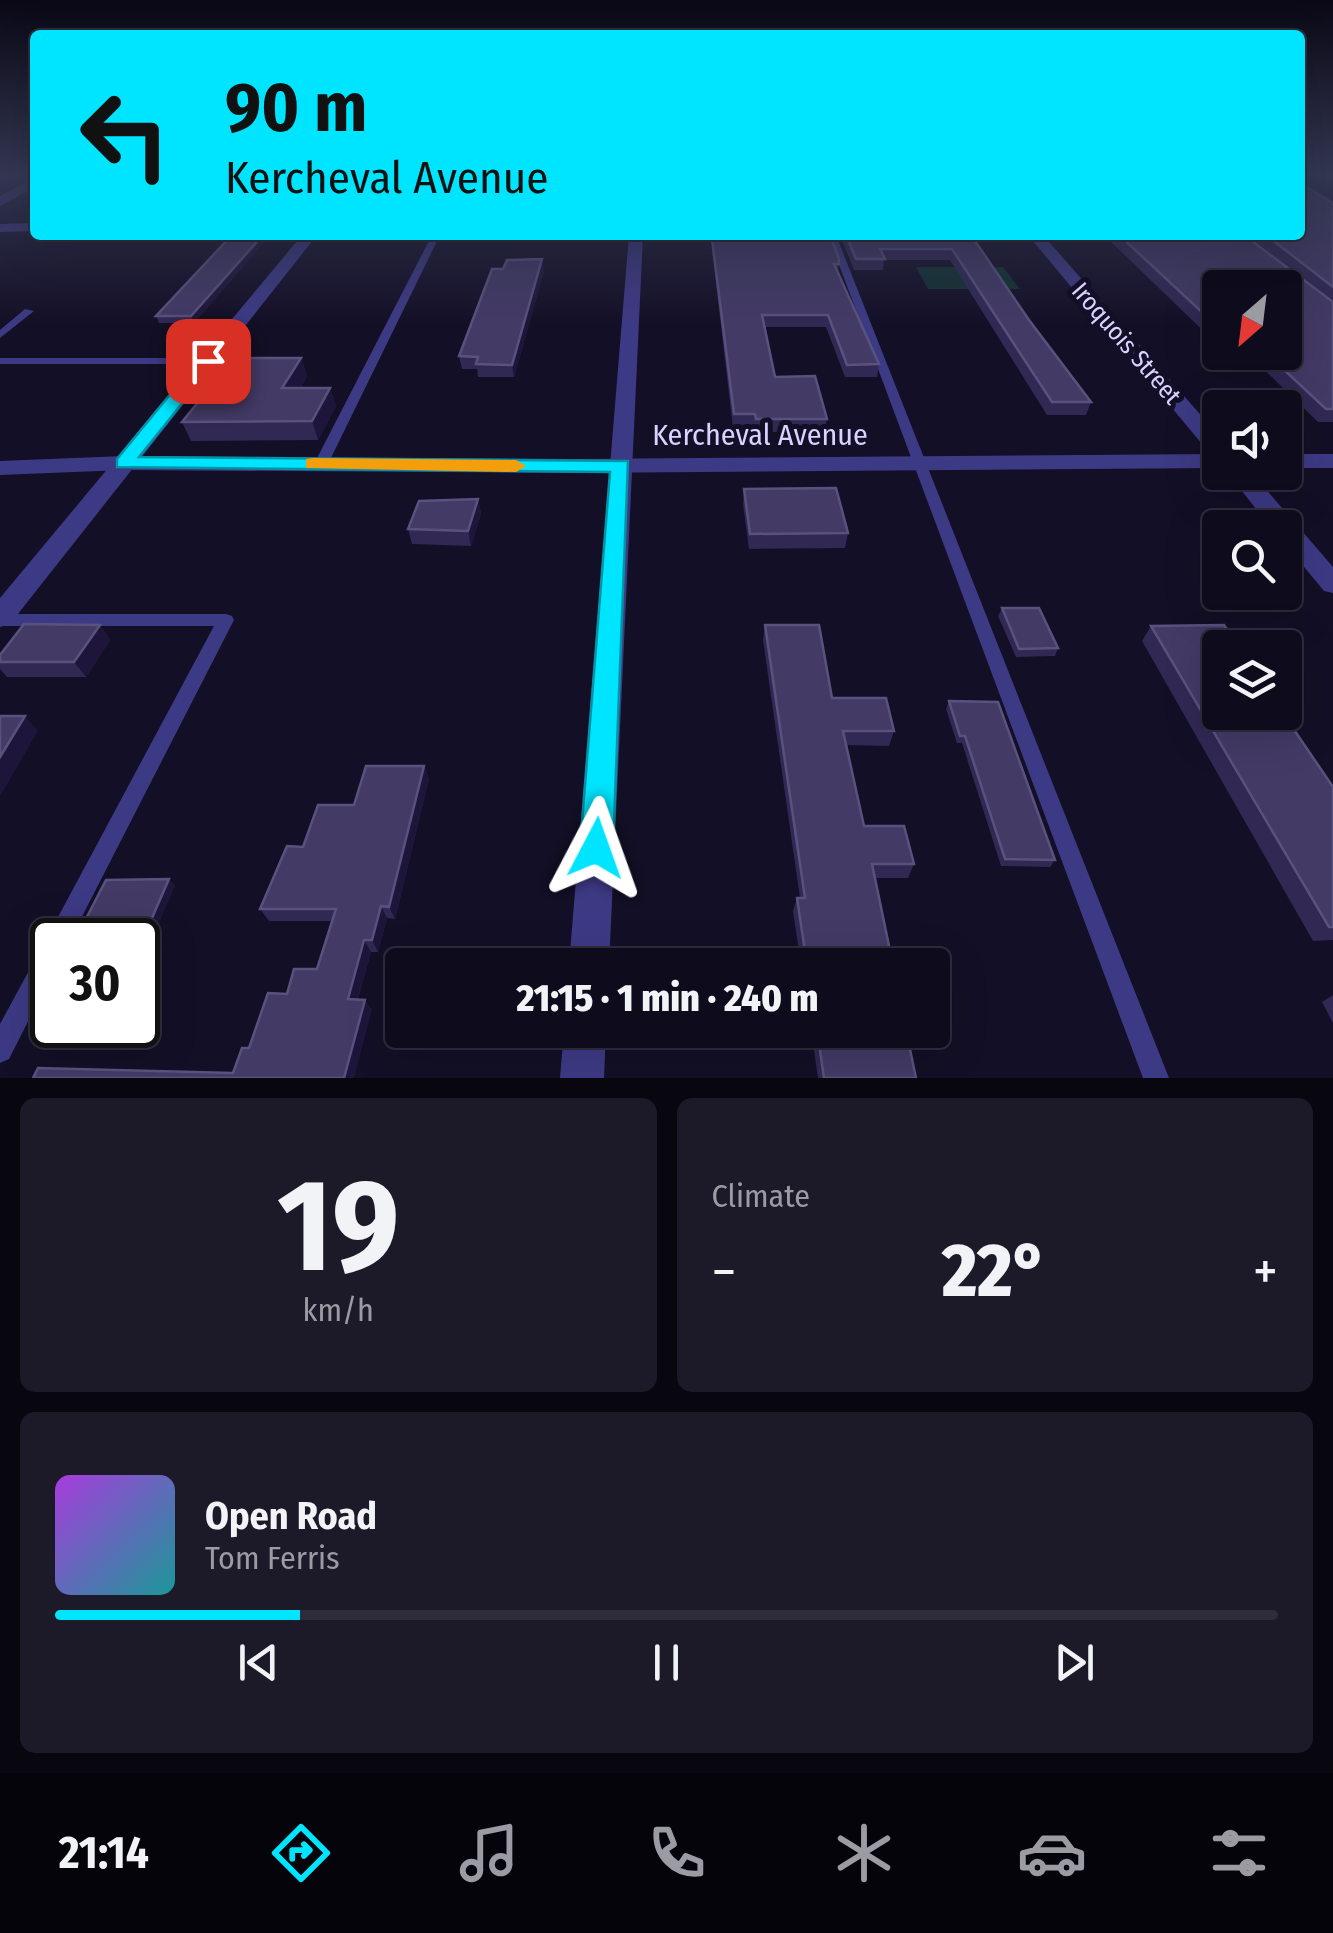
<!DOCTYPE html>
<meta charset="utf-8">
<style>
:root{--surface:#0e0b1c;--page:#1c1929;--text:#f1f3f6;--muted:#9b9ba3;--line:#2e2b3b;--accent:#00e5ff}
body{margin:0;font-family:"Fira Sans Condensed",sans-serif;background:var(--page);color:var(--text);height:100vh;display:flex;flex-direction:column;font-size:38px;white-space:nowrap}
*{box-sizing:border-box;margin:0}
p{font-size:32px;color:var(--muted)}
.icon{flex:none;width:55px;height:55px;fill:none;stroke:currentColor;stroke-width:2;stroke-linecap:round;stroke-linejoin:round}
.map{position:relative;height:1078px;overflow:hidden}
.details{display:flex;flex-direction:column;gap:20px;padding:20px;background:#08060f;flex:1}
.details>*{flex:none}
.guide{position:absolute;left:30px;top:30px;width:1275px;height:210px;border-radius:10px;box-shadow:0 10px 40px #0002,0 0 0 2px var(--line);background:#00e5ff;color:#111;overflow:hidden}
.needle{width:65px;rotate:208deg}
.tools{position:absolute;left:1202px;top:270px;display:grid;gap:20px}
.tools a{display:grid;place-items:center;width:100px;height:100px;border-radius:10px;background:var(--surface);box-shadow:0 10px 40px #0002,0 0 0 2px var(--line);font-size:50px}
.speed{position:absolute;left:30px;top:918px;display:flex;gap:20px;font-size:50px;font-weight:700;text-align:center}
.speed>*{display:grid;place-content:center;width:130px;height:130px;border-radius:50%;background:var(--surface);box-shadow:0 10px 40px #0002,0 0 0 2px var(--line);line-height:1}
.speed .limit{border:5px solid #111;border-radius:15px;background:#fff;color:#111}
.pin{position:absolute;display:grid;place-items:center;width:85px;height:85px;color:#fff;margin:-42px;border-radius:20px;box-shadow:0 5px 15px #0006}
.me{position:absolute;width:110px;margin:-55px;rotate:4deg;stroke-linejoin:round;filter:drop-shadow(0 0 8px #0008)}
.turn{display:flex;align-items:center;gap:35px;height:210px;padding:0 30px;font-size:45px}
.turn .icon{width:130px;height:130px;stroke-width:2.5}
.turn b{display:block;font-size:70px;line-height:85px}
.big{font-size:75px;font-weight:800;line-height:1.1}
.details .tile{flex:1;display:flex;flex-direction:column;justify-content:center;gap:15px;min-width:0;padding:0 35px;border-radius:15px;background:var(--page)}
.details .dial{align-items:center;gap:0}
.dial b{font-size:130px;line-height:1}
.song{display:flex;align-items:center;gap:30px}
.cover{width:120px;height:120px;border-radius:15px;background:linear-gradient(135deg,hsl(280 70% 55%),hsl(180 70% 35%))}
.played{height:10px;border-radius:5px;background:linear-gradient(90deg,var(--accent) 20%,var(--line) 20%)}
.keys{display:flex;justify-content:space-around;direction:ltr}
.heat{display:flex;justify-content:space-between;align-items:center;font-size:55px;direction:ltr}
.details .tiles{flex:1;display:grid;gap:20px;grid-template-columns:1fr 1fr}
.tile:last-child{grid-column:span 2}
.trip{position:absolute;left:385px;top:948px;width:565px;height:100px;border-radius:10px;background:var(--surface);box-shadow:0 10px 40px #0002,0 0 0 2px var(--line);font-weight:800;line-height:100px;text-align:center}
.tab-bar{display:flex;height:160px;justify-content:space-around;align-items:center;background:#06040b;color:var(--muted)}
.tab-bar .icon{width:70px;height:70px}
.tab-bar .selected{color:var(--accent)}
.tab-bar b{font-size:45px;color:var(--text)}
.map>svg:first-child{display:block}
.green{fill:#12302f}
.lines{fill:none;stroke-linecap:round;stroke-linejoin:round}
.service{fill:#3d3a85;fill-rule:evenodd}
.minor{fill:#3d3a85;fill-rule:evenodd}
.tertiary{fill:#3d3a85;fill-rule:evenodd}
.wall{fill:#312854}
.shaded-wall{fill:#1d163a}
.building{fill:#433a66;stroke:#5a527e;stroke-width:2.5}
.route{fill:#00e5ff;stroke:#0095a6;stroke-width:2.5}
.slow{fill:#f59e0b}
.labels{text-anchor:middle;stroke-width:10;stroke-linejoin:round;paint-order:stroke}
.far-street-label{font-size:25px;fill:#d9d4ff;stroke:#130f26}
.street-label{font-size:30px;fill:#d9d4ff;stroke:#130f26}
</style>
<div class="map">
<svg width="1333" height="1078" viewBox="0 0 1333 1078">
<rect width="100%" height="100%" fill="#130f26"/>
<!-- green -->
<path class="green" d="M916,267H1003L1020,289H928Z"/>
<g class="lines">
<!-- service -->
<g class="service">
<path d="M432,235H440L328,464L321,468L316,467L314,464Z"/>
<path d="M828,235H836L1169,1078H1143Z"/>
<path d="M25,309L34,311L0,338V330Z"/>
<path d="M0,358H208L214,361L208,364H0Z"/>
<path d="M0,614H226L232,616L234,620L70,940H52V974L9,1059L0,1063V1024L44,943L47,941L50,932L214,626H0Z"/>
</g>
<!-- minor -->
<g class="minor">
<path d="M1323,174H1333V180Z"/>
<path d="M35,177V187L0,206V196Z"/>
<path d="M35,223V231L0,232V224Z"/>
<path d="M302,235H317L10,624L0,627V598Z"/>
<path d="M629,235H643L609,965H569Z"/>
<path d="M1028,235H1043L1220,437V458L1212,456Z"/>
<path d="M1227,472H1251L1333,567V593L1324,591L1285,544V528H1271Z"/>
<path d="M564,1030H606L604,1078H560Z"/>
</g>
<!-- tertiary -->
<g class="tertiary">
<path d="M1220,454V468L572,473L124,470L0,475V461L124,456L572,459Z"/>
<rect x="1285" y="454" width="48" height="14"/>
</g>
</g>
<!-- wall -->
<g class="wall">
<path d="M1333,203V422H1318L1246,352H1285L1220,288V347L1104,235H1244L1309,284L1247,235H1300Z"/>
<path d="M231,235H265L267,239L194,323H159L156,316Z"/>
<path d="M716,235H830L839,264L838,273L879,364L877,377H845L826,327H764L775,377L827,419L824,432H754V427L733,428L712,250V239H717Z"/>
<path d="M840,235H971L1029,320L1091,402L1086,415H1047L950,260H884L883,270H854Z"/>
<path d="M544,271L514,377H478L477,369H462L459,356Z"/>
<path d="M301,358L307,376L300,388H330L336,406L318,440L191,441L182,422Z"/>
<path d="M744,489L848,533L845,548L749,549L743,504Z"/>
<path d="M478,499L481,514L471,546L412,544L408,529Z"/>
<path d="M1002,608L1058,648L1055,656L1016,657L998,616Z"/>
<path d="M100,625L110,640L86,677H7L0,669V662Z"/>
<path d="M765,625L832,698L894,731L889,746L846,745L864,826L914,864L908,878H875L893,965H801L793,911L797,898H800L763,640Z"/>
<path d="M1151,626L1333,787V940L1313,941L1142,641Z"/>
<path d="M949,701L1055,860L1050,867L1001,866L962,743H957L946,709Z"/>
<path d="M424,766L429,779L395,919L387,918L378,952H371L358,999L372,1010L233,1073L287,994L317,969L332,921H269L260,909L303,847L354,805Z"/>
<path d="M1333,995V1023L1322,1002Z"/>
<path d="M811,1030H906L916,1078H818Z"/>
</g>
<!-- shaded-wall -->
<g class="shaded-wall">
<path d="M263,235H265L267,239L194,323L191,316Z"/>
<path d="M542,259L544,271L514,377L512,365Z"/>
<path d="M301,358L307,376L289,406L282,388Z"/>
<path d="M330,388L336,406L318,440L312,421Z"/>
<path d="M478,499L481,514L471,546L468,531Z"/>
<path d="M100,625L110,640L86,677L74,662Z"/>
<path d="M25,716L38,731L0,796V757Z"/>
<path d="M424,766L429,779L395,919L389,907Z"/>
<path d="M169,879L175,886L142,962L138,958V950Z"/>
<path d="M381,906L387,918L378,952L372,940Z"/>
<path d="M364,940L371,952L355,1009L348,999Z"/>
<path d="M365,1000L372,1010L354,1078H344Z"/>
</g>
<!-- building -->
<g class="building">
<path d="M1300,183L1333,203V287L1266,235H1300Z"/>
<path d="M232,235H263L191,316H156Z"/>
<path d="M718,235H830L839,259V264H834L879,364L847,365L828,315H762L775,377L815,376L827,419H756L755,414H734L712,239H718Z"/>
<path d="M846,235H971L1029,320L1091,402H1052L952,249H880L885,259H856Z"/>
<path d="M1119,235H1244L1333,302V409H1326L1265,352H1285V288H1220V329Z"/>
<path d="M542,259L512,365L476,364L478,357L459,356L492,269H503L507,260Z"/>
<path d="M234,358H301L282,388H330L312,421L182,422Z"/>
<path d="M836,488L848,533L750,534L744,489Z"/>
<path d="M478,499L468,531L408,529L419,501Z"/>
<path d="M1002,608H1039L1058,648L1019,649Z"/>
<path d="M24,624L100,625L74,662H0V655Z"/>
<path d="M765,625H819L832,698H886L894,731H843L864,826H904L914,864H872L893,965H807L797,898H805Z"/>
<path d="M1224,625L1239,648H1220V712H1282L1333,787V927H1329L1151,626Z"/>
<path d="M949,701L998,702L1055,860L1005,859L965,736H960Z"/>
<path d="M0,716H25L0,757Z"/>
<path d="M366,766H424L389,907L381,906L372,940H364L348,999L365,1000L344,1078H33L38,1068L233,1073L242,1048H249L268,993L287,994L294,969H317L336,909H260L287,846L303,847L318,805H354Z"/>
<path d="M169,879L138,950V940H75L106,880Z"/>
<path d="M817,1030H906L916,1078H824Z"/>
</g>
<!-- sky -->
<linearGradient id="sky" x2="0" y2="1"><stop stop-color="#0a0815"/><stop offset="0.54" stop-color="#333752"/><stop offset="1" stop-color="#333752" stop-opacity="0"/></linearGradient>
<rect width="1333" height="324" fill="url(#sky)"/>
<!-- route -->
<path class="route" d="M208,356L216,361L139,457L628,461L613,848L608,859L596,863L585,859L580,848L610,472L117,467V459L201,357Z"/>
<!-- slow -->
<path class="slow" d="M313,458L516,460L526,466L516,472L306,468V459Z"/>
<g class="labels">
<!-- far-street labels -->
<g class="far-street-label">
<text transform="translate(1127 343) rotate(49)" y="9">Iroquois Street</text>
</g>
<!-- street labels -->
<g class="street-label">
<text x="760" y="445">Kercheval Avenue</text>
</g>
</g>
</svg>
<div class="tools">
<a><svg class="needle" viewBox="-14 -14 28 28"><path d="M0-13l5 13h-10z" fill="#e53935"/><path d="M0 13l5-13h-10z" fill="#9b9ba3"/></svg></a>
<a><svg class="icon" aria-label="sound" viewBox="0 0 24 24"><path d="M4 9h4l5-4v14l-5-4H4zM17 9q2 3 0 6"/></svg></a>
<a><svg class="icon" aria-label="search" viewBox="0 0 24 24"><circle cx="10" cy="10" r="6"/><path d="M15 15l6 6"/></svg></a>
<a><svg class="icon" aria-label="layers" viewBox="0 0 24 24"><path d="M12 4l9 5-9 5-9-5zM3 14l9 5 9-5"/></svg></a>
</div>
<div class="speed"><div class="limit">30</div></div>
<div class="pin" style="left:208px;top:361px;background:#d93025"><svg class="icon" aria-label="arrive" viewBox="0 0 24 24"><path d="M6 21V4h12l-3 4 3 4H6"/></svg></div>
<svg class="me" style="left:596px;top:848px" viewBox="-20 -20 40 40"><path d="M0-17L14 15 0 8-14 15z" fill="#00e5ff" stroke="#fff" stroke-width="4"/></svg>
<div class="trip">21:15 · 1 min · 240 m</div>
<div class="guide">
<div class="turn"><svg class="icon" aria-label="left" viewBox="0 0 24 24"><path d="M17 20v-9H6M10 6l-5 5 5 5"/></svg><div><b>90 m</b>Kercheval Avenue</div></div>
</div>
</div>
<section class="details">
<div class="tiles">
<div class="tile dial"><b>19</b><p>km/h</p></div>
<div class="tile"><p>Climate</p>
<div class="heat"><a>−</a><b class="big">22°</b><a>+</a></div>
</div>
<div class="tile">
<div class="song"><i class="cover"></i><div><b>Open Road</b><p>Tom Ferris</p></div></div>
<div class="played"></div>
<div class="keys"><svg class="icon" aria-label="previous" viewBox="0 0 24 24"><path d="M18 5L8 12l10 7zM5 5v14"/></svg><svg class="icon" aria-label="pause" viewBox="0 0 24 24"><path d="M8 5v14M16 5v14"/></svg><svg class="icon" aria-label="next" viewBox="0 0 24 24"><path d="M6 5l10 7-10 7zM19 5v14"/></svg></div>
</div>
</div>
</section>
<nav class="tab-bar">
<b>21:14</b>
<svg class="icon selected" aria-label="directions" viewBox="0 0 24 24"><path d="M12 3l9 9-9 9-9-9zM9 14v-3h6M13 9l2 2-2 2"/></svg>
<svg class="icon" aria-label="music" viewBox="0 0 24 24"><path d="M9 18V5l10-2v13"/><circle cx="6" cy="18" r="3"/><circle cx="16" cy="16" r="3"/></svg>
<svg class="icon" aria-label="phone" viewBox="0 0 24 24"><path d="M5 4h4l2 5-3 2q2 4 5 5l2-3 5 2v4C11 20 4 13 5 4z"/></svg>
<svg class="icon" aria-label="climate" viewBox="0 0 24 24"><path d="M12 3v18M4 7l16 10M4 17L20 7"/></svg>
<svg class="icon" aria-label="car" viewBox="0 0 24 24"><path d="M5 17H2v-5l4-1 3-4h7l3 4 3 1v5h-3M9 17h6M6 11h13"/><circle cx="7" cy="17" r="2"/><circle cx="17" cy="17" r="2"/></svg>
<svg class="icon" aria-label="filters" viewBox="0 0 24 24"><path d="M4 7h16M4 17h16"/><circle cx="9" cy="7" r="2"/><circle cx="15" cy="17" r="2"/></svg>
</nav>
